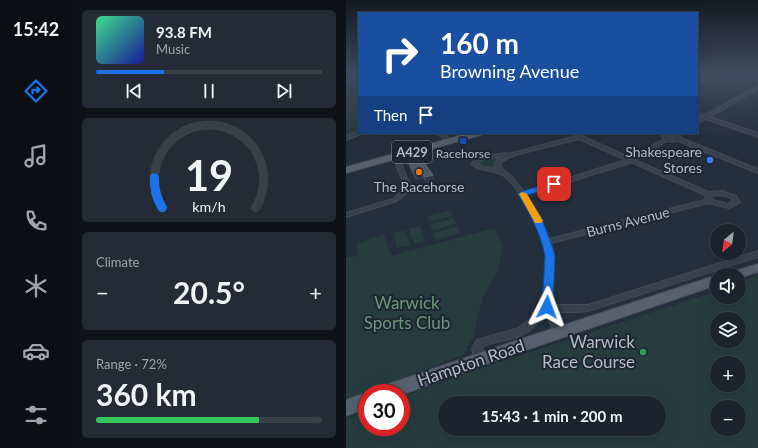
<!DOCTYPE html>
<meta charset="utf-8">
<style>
:root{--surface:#1b232e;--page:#242b36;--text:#f1f3f6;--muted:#a0a4aa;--line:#39404a;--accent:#1a73e8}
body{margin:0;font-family:Lato,sans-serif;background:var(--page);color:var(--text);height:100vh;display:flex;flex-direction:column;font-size:15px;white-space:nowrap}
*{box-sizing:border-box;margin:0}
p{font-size:13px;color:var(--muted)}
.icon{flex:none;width:22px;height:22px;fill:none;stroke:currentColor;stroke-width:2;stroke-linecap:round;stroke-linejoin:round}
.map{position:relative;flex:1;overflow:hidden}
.sheet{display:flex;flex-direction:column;gap:10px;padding:10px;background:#0f1319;width:274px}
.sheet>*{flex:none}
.guide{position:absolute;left:12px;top:12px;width:340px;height:122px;border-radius:0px;box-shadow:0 4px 16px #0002,0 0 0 1px var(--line);background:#1a4fa0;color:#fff;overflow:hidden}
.needle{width:26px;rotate:209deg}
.controls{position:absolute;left:364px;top:224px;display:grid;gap:8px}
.controls a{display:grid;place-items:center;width:36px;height:36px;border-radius:50%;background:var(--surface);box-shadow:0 4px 16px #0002,0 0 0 1px var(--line);font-size:20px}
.speed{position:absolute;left:12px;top:384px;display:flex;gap:8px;font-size:20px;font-weight:700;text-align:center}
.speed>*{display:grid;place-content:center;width:52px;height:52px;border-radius:50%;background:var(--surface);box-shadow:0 4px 16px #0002,0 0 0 1px var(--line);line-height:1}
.speed .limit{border:6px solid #d22;background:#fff;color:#111}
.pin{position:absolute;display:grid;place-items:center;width:34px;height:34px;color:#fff;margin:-17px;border-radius:8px;box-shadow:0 2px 6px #0006}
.me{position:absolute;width:44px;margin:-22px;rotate:3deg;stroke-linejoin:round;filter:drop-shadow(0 0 3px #0008)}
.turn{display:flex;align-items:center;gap:14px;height:84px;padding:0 16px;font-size:18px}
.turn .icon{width:52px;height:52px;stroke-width:2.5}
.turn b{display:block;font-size:28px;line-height:34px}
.then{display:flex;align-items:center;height:38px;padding:0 16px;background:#0003;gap:8px;font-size:15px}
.big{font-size:30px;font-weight:700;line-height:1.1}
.sheet .card{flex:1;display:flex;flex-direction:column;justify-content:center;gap:6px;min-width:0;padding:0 14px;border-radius:6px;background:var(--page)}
.sheet .dial{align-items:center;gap:0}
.dial svg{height:104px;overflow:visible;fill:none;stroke:var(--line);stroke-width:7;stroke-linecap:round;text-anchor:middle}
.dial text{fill:var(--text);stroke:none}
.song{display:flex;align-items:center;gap:12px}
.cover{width:48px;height:48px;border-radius:6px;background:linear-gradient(135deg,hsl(150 70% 55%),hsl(240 70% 35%))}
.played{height:4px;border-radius:2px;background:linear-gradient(90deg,var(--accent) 30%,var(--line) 30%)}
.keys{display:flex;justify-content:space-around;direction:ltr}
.heat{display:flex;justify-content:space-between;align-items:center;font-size:22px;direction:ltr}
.charge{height:6px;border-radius:3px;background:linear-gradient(90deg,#34c759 72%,var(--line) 0)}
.trip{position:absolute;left:92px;top:396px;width:228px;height:40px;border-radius:20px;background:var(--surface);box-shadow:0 4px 16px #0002,0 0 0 1px var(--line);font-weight:700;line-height:40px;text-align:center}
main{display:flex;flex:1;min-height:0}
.tabs{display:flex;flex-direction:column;width:72px;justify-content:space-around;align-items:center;background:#0b0e12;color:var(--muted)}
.tabs .icon{width:28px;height:28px}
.tabs .active{color:var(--accent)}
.tabs b{font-size:18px;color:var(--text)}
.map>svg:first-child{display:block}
.green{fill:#263c3f;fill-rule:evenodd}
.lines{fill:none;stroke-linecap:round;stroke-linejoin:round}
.minor-casing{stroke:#414a57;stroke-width:2}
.primary-casing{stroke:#414a57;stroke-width:2}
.minor{fill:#38414e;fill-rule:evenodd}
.primary{fill:#56606e;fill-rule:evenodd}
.wall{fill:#3f4b5c}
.shaded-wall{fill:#2f3b4b}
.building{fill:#4b5868;stroke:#5c6777}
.route{fill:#1a73e8;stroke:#114b97}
.slow{fill:#f59e0b}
.transit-dot{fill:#1a4fb4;stroke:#1d2633;stroke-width:1.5}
.shop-dot{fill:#3f7fe0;stroke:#1d2633;stroke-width:1.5}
.food-dot{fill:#e8710a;stroke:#1d2633;stroke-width:1.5}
.leisure-dot{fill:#2e9e5b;stroke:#1d2633;stroke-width:1.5}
.labels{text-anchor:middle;stroke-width:4;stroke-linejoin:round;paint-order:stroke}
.far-poi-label{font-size:12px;fill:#b4bcc9;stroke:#1d2633}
.shield{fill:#1d2633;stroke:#878f9c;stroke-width:1}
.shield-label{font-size:13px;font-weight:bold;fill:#b4bcc9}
.poi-label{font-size:14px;fill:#b4bcc9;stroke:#1d2633;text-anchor:end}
.street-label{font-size:14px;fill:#b4bcc9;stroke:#1d2633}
.near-park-label{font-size:17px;fill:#6b9a76;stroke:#1d2633}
.near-poi-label{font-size:17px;fill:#b4bcc9;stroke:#1d2633;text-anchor:end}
.near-street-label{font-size:17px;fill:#b4bcc9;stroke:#1d2633}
</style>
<main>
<nav class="tabs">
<b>15:42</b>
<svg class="icon active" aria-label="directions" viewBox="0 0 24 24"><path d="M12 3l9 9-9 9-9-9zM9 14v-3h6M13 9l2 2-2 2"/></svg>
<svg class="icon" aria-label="music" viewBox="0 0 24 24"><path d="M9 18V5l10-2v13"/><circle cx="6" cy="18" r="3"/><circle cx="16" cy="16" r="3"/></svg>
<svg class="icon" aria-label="phone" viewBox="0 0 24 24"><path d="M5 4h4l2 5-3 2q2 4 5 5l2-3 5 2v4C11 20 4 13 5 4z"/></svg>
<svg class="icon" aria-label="climate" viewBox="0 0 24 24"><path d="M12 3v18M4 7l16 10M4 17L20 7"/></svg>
<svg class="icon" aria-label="car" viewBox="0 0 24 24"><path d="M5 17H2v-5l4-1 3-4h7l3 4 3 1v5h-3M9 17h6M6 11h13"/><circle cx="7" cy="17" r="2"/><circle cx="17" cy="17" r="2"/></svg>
<svg class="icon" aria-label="filters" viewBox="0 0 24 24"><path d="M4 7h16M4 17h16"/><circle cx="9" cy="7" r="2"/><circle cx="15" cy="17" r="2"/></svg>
</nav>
<section class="sheet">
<div class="card">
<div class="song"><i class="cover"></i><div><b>93.8 FM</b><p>Music</p></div></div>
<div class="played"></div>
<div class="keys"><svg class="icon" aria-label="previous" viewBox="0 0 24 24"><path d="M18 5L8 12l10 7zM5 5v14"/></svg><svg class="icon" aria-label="pause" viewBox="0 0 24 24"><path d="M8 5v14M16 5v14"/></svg><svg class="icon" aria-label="next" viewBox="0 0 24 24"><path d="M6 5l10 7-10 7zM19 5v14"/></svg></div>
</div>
<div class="card dial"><svg viewBox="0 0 100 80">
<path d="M14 69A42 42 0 1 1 86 69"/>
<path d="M14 69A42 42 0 0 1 8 46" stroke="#1a73e8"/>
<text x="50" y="56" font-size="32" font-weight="700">19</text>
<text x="50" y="72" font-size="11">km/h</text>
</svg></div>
<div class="card"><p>Climate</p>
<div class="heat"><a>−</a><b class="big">20.5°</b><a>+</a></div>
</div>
<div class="card"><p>Range · 72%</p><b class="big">360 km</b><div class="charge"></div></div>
</section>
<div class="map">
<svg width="412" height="448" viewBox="0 0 412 448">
<rect width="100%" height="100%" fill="#242f3e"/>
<!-- green -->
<g class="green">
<path d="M0,93L3,94H13V131L0,136Z"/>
<path d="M139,158H154L148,166L151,170L131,165V162Z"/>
<path d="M104,210L107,216L83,222L81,216Z"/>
<path d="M108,218L110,224L86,231L84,224Z"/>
<path d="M74,226L80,241L68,244L63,229Z"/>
<path d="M111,226L114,233L89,240L87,233Z"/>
<path d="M149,228L156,246L152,271L137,296L127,338L117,355L0,399V258L12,255L11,244L38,234L45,256Z"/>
<path d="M59,230L64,245L51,248L47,233Z"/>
<path d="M412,275V448H0V419L21,411V427H55V397L142,366L371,291V297H393V283ZM371,319H393V341H371ZM371,363H393V385H371ZM99,403H313V429H99ZM371,407H393V429H371Z"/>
</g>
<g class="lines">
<!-- minor casing -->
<g class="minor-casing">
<g id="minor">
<path d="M360,75H366L360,78V83L351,84V82L357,81L356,78Z"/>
<path d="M394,75H401L412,79V81Z"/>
<path d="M412,86V89L364,117L412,133V137L360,119L351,123V120L356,117L351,116V113L359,115Z"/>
<path d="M13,131V133H16L15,134L0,140V136Z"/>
<path d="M90,133H96L108,141L105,143L103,142Z"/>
<path d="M318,133H329L334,135L335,138L412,169V173L332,141L327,142L321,141L289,160L362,192L376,191L390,196L394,202L383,208L362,203L205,243L208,256L205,305H242L412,251V257L242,311L232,312H208L218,332L216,335L213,336L210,335L200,315C192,321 187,329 178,334C165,340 150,341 137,346C135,352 139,357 136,363L133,364L130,363L126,349L131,340L173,328L197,308C195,292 201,273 200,257C199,234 177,195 161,178C152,169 135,173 125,164C133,153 148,155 160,153L162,154L234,135L284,158L318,139L315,136ZM321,136H326L330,138L325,139ZM233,139L280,160L178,192L165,176L154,167L156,161L169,155ZM155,157L152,159L148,167L151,170L135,166L131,164L138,159ZM285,162L359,195L360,197L359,200L203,239L195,219L180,195L281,164ZM376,195L386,198L387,201L382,204L366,200L365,196Z"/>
<path d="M49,154L51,155C57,164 58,176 65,185L63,191L51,201L0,217V213L47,199L58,189L59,185C53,176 52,165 46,156Z"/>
</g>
</g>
<!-- primary casing -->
<g class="primary-casing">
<g id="primary">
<path d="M123,133H136L135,135L0,173V167Z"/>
<path d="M412,264V272L393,278V275H383L385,272Z"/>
<path d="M371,275V285L183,349L55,395V393H31L33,387L39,385L181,337Z"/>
<path d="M21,392L24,393H21V408L0,416V400Z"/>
</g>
</g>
<!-- minor -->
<use href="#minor" class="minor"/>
<!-- primary -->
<use href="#primary" class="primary"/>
</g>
<!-- wall -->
<path class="wall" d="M63,163L87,175L88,181L80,183L77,178L70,180L64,169Z"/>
<!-- shaded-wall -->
<g class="shaded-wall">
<path d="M76,172L77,178L70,180L69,174Z"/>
<path d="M87,175L88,181L80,183L79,177Z"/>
</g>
<!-- building -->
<path class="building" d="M76,160L87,175L79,177L76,172L69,174L63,163Z"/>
<!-- sky -->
<linearGradient id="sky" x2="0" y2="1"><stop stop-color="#141a22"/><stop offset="0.54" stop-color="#3f4d63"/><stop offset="1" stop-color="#3f4d63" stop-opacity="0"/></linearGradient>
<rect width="412" height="138" fill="url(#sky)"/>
<!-- route -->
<path class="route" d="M208,182L213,184L211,186L181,195L196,219L207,249L209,256L207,307L205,310L201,311L197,310L196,307L199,256C195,234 184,214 172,194L174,192Z"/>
<!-- slow -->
<path class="slow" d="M177,192L181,194L197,221L195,223H189L188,221L173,194Z"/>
<!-- markers -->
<rect class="transit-dot" x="113" y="137" width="8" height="8" rx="2"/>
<circle class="shop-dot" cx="364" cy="160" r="4"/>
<circle class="food-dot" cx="73" cy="172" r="4"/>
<circle class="leisure-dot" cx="297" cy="352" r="4"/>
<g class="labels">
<!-- far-poi labels -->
<g class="far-poi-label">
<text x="117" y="158">Racehorse</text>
</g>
<!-- shield labels -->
<rect class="shield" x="46" y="141" width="40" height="22" rx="3"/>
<g class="shield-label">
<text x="66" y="157">A429</text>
</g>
<!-- poi labels -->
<g class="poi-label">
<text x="356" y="157">Shakespeare<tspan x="356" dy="16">Stores</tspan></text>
<text x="73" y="192" text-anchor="middle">The Racehorse</text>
</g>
<!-- street labels -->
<g class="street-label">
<text transform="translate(282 222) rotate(-14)" y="5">Burns Avenue</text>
</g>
<!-- near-park labels -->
<g class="near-park-label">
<text x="61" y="309">Warwick<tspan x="61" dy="20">Sports Club</tspan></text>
</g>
<!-- near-poi labels -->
<g class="near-poi-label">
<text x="289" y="348">Warwick<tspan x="289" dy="20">Race Course</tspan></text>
</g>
<!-- near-street labels -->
<g class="near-street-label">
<text transform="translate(125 363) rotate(-19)" y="6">Hampton Road</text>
</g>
</g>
</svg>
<div class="controls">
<a><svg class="needle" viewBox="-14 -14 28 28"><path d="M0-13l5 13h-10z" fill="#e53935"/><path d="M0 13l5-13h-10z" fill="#a0a4aa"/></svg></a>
<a><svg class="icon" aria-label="sound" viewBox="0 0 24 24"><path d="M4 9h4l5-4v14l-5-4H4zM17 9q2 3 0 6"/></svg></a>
<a><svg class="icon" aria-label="layers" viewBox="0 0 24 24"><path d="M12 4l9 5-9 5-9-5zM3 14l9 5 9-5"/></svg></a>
<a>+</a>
<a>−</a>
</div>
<div class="speed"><div class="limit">30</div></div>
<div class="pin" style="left:208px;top:184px;background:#d93025"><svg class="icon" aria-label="arrive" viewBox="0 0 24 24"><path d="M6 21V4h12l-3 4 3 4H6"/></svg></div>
<svg class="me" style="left:201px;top:307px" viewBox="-20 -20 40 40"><path d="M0-17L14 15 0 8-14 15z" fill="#1a73e8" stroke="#fff" stroke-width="4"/></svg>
<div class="trip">15:43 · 1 min · 200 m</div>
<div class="guide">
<div class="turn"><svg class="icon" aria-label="right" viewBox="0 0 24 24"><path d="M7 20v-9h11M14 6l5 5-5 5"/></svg><div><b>160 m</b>Browning Avenue</div></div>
<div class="then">Then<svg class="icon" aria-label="arrive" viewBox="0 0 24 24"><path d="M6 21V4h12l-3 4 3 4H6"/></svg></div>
</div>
</div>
</main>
